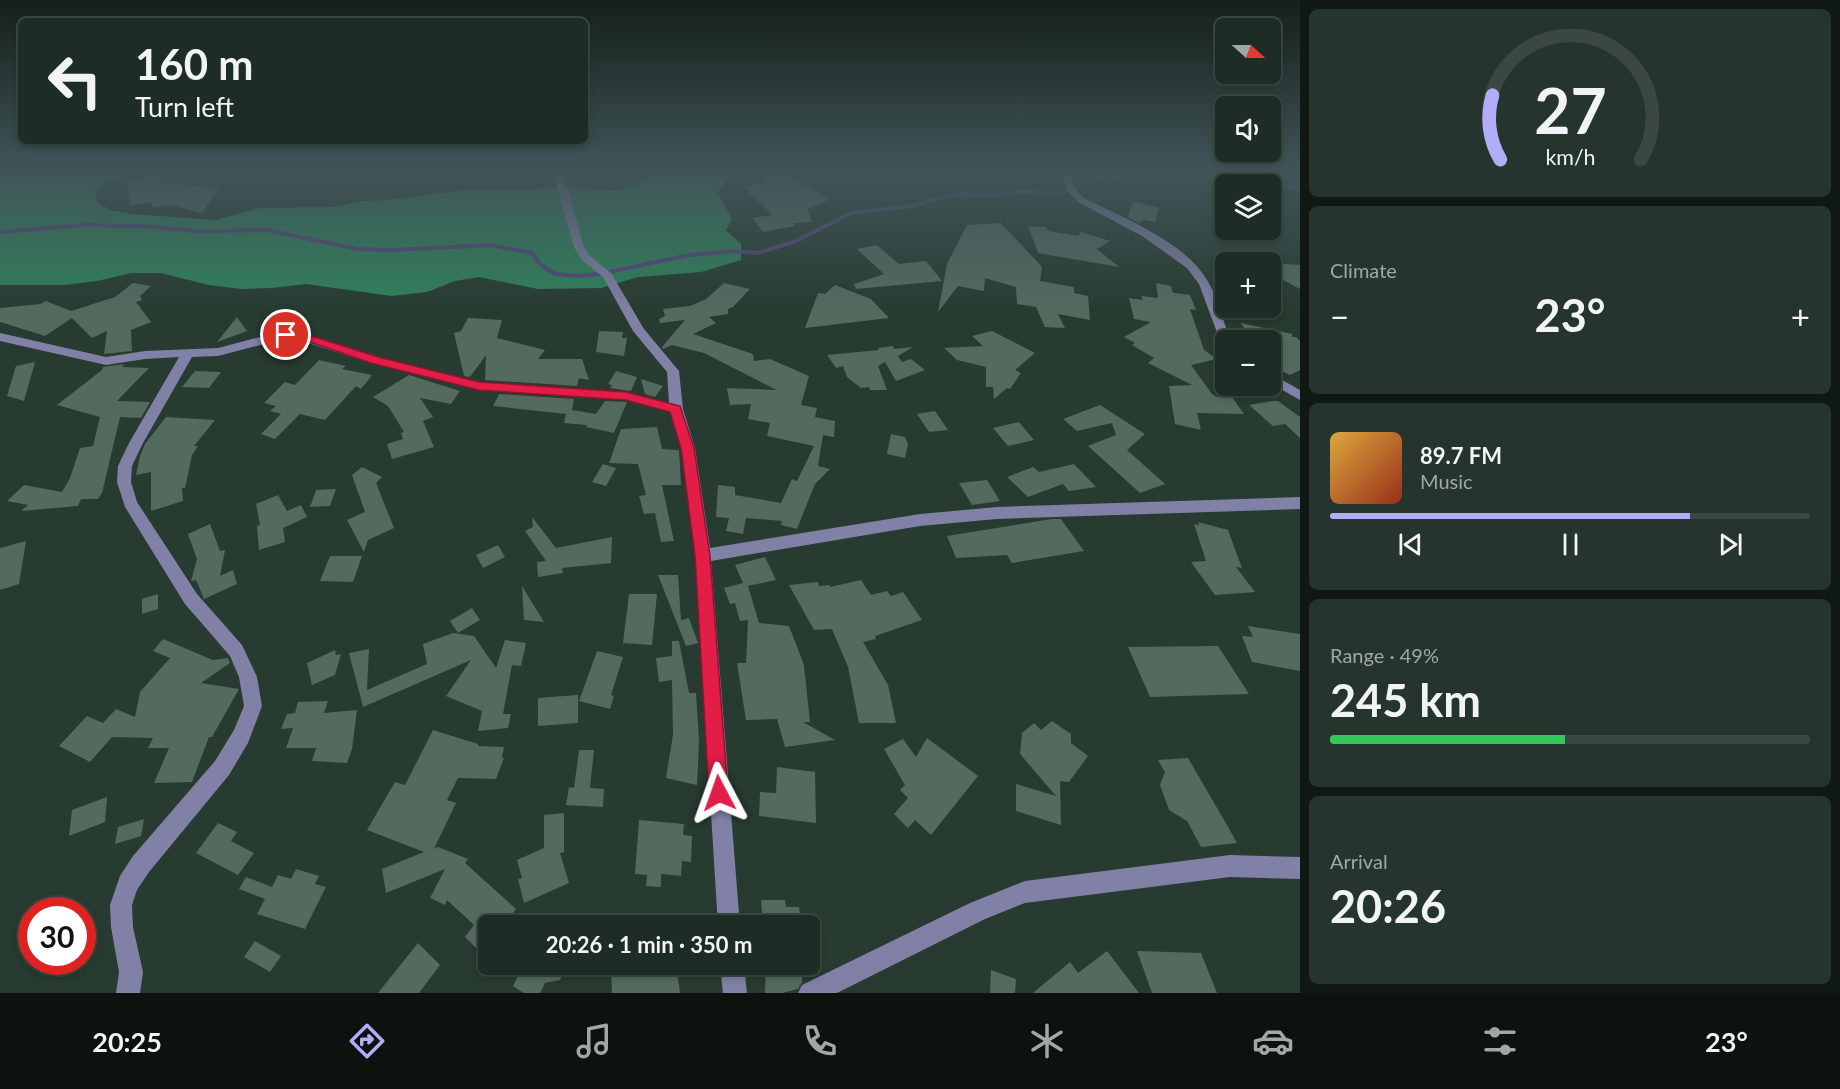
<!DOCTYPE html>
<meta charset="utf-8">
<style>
:root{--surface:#1d2c24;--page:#25342c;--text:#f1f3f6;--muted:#a0a7a6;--line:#3b4841;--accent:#b2adf9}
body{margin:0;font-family:Lato,sans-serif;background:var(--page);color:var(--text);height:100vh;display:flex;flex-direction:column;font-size:22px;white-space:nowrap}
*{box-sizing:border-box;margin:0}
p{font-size:20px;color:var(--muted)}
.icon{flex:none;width:33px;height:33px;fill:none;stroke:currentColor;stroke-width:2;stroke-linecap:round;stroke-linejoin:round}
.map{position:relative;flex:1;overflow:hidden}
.side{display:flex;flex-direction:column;gap:9px;padding:9px;background:#101814;width:540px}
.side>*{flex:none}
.hud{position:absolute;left:18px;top:18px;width:570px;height:126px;border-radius:9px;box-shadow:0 3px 9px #0003,0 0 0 2px var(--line);background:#1d2c24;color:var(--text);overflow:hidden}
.needle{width:39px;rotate:111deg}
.controls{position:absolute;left:1215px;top:18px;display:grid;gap:12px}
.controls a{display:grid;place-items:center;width:66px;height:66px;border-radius:9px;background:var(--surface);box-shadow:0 3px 9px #0003,0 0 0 2px var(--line);font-size:30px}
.speed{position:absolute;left:18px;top:897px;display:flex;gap:12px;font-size:30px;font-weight:700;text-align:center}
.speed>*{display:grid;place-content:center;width:78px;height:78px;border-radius:50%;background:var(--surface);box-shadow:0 3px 9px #0003,0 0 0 2px var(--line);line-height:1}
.speed .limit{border:9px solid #d22;background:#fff;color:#111}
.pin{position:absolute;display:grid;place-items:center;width:51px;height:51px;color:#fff;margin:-26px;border:3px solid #fff;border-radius:50%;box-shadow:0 2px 6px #0007}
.me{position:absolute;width:66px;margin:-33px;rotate:356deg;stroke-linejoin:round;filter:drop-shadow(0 0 4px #0008)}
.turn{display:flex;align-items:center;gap:21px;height:126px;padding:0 18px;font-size:27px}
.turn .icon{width:78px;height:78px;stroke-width:2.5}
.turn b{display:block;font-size:42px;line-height:51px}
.big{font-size:45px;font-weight:700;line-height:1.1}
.side .card{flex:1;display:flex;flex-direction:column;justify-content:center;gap:9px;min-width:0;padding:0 21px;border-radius:9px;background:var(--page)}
.side .dial{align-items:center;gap:0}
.dial svg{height:156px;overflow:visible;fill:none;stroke:var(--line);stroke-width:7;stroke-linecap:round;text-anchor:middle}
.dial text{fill:var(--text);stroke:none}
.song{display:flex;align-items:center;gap:18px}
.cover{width:72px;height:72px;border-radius:9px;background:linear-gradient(135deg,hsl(40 70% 55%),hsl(10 70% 35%))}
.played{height:6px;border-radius:3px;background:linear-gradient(90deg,var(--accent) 75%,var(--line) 75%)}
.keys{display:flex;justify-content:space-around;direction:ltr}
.heat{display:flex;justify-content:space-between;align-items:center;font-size:33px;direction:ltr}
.charge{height:9px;border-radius:4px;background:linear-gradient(90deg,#34c759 49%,var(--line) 0)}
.trip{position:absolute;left:478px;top:915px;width:342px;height:60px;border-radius:9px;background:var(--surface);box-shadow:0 3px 9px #0003,0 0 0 2px var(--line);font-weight:700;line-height:60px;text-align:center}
.dock{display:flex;height:96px;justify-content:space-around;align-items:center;background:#0c120e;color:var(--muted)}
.dock .icon{width:42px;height:42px}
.dock .selected{color:var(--accent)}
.dock b{font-size:27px;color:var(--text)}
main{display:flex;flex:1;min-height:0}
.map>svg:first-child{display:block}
.forest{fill:#2f825b}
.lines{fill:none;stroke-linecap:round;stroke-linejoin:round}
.stream{stroke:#54467c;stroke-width:4}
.building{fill:#556a5e}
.minor{fill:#8180a6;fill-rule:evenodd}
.route{fill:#e11d48;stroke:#92132f;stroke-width:1.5}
</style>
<main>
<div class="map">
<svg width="1300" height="993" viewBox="0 0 1300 993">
<rect width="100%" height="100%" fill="#273b30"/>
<!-- forest -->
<path class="forest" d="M0,173H128L115,177L95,190L97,202L110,210L131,214L216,220L260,208L333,207L360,201L388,200L467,190L534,189L561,186L612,191L636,185L657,173H733L725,181L718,193L732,219L726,230L741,244V260L701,272L638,277L601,288L538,289L479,277L455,281L427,292L392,296L306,284L272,288L241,289L209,285L161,273H131L97,281L64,285H0Z"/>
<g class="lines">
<!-- stream -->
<g class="stream">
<path d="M1219,173L1300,189"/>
<path d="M0,232L85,225L143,226L195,231L267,230L358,249L391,250L491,245L532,253L540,264L555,274L578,276L600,274L689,255L734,251L758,253L796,241L851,213L911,206L947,196L965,194L986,196L1019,192L1060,193L1087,180L1137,173"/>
</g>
</g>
<!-- building -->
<g class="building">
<path d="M173,173L160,182L219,188L202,213L170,205L152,207L153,202L129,206L128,181L142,180L145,175Z"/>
<path d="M765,173H782L831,199L807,209L812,222L793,223L795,226L763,232L752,218L773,215L743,187L766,182L761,175Z"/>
<path d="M1133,201L1159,208L1155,222L1144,220L1139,223L1128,217Z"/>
<path d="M1001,223L1042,267L1040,281L1074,287V293L1088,296L1090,320L1058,314L1065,328L1045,327L1036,307L1017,304L1016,287L985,278L984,291L958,286L938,312L947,264L967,225Z"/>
<path d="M1028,226L1046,227L1048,231L1078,236L1081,232L1110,241L1097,249L1119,267L1038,253Z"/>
<path d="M877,245L899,264L926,261L942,281L856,289L854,284L884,274L857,249Z"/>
<path d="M1270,263L1300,265V289L1270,273Z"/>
<path d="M133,283L151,286L140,296L142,300L136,302L151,322L131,330L132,351L104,354L107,331L92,338L72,318L45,336L0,322V308L40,304L46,301L71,311L115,297Z"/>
<path d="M724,283L750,289L733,307L728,309V314L709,317L716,323L693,334L753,354L754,361L770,359L809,376L801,405L817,408L815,417L835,421L834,437L823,435L818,466L830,469L815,484L797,529L781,525L782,521L746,518L743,534L726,531L729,518L716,517L718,485L735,487V495L781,503L792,479L797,481L814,446L767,436L770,423L748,419L751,404L730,405L727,388L777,390L704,353L672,345L663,349L662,347L685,320L660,323L659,319L665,316L663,309L690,306L706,299Z"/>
<path d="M1156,283L1171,286L1172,291L1174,293L1190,295L1196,310L1190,309L1204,350L1217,359L1191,365L1212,394L1217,397H1232L1244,414L1197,413L1201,430L1175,424L1169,386L1192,385L1148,363L1154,358L1132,345L1135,343L1124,337L1151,322L1134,319L1129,298L1143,300L1141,296L1158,298Z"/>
<path d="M835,285L871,299L889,318L805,328L818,293L825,294Z"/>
<path d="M237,317L247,331L217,342Z"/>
<path d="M468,318L502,320L497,338L545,350L538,359H582L589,380L579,378L577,386L485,380L486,355L470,377L464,376L454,333L461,331Z"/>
<path d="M1241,323L1292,334V337H1296L1300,341V370L1290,375L1270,365V340H1251Z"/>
<path d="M599,331L623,332L622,338H627L624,356L596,352Z"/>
<path d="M992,331L1035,353L1015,370L1021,373L1010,389L1007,388L994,399L993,387H986V367L957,360L944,348L983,346L972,336Z"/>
<path d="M893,346L894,349L913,347L898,356L902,362L911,359L925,370L896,381L885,362L878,366L887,390H870L869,387L861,388L847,377L843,366L836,368L827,355L879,350L878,348Z"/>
<path d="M319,360L346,366L342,369L372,375L361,389L356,386L325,420L300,414L275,439L261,434L281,414L270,411L276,406L264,403L285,382L295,385Z"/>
<path d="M35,362L24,401L7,396L16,366Z"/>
<path d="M124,364L122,367L149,368L117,401L150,402L141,418L120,417L102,493L98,499H81L78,506L21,511L28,505L7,501L24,485L62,492L70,478L80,448L93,446L100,417L57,405L102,370L103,367Z"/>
<path d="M195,371L221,372L209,388L182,387Z"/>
<path d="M616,371L637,377L631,391L610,388L612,385L608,384Z"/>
<path d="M409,375L460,391L451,404L420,398L433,417L423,421L434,447L392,459L387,444L403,439L401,433L404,432L388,406L373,397Z"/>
<path d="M641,379L663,386L655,397L645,394Z"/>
<path d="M499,394L574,399L572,410L596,414L605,401L627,402L614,433L586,427L587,425L564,423L566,414L493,406Z"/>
<path d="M1272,401H1278L1300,417V438L1285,424L1273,426L1249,405Z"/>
<path d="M1100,405L1145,434L1127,450L1165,484L1140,493L1088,446L1116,435L1112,423L1077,431L1063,419Z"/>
<path d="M935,411L948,430L929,432L917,414Z"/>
<path d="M166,417L215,420L194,446H198L192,455L185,488H182L183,501L151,511V472L136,475L140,456L145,444Z"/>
<path d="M1019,422L1034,440L1008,446L993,428Z"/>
<path d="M657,427L662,449L679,450L681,485H662L674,541L661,542L655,513L644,514L639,496L646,495L638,464L609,463L621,429Z"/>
<path d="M891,434L905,437L908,444L905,458L887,454Z"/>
<path d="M603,464L616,468L606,486L592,482Z"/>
<path d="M1074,464L1096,487L1069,491L1063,484L1028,497L1007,477L1033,467L1039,472Z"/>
<path d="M362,467L382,477L376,483L394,528L368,540L364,552L347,520L365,512L352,475Z"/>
<path d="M987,480L1000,501L972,505L959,483Z"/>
<path d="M336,489L330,506L310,507L316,490Z"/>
<path d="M278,495L287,511L301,505L307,517L283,528L285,542L259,550L257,526L260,525L256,504Z"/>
<path d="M532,517L556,548L612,537L611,563L562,568L563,573L538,577L537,562L546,561L525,531L533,527Z"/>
<path d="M1052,519H1061L1084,551L1012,563L1007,555L956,558L947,536Z"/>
<path d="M1198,522L1228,530L1242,568L1236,567L1255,592L1215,595L1191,562L1206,561L1194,524L1199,525Z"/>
<path d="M210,524L220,551L225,550L220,576L233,570L237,584L204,599L196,580L191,581L197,559L188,534Z"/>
<path d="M26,541L19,584L0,590V548Z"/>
<path d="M498,545L505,557L483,568L476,555Z"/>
<path d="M330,556H362L353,582L320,581Z"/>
<path d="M765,557L776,580L748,586L759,623L789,626L804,665L810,722H803L835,740L785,747L777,719L746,720L737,663H746L748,620L740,621L735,603L730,604L724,588L743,583L735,565Z"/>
<path d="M658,575H678L681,620L689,618L698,643L686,646Z"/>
<path d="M861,580L871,595L887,591L891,596L903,592L922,620L875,636L876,639L863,642L888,685L896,723H859L848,667L832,629L814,630L789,585L818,582L819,586L830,585V587Z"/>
<path d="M522,586L544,622L524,620Z"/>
<path d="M158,594V609L142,614V599Z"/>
<path d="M629,594H657L652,645L623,643Z"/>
<path d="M472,608L480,620L458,633L450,621Z"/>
<path d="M1248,626L1300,634V671L1252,662L1242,636L1253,637Z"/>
<path d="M453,633L474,636L496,668L505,640L526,643L521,666L512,665L503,714H511L508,728L478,731L482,711L446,696L471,660L363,707L349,653L369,649L367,690L427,664L423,644Z"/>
<path d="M163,639L213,660L228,658L230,663L201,683L239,689L212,737H209L192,782L154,783L169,748H148L153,738L112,737L90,762L59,746L87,716L103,723L116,709L135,717L140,692L170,658L153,651Z"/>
<path d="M672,641H679L689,693H696L699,741L697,785L666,778L673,735L672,680L659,682L656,658L672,656Z"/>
<path d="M1218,646L1249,694L1150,697L1128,647Z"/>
<path d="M335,650L336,655L341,654L335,675L312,685L307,663Z"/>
<path d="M597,651L623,657L611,695L614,696L610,709L579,701Z"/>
<path d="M578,695V723L538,726V698Z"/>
<path d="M328,701L324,713L357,710L352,749L347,763L312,761L316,748H286L293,728L281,729L287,714L295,713L298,702Z"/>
<path d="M1052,721L1071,734V743L1088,756L1069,782L1060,781L1061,825L1016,811V784L1056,796L1020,754L1022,733L1034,723L1041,730Z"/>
<path d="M433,730L478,744V746L504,747L502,758H504L496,779L458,778L447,800L456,803L434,849L438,847L468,859L465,863L516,909L503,926H489V944L482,954L465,937L474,925L447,900L445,905L430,898L445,869L386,893L382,869L424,852L367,830L395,782L405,785Z"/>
<path d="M927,738L978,776L931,835L915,820L908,828L894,814L908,798L900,790L905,785L884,749L903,739L916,757Z"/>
<path d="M579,750H594L590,788L604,789L603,807L566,805L569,787L574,788Z"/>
<path d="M1188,758L1227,825L1237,843L1201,847L1187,821L1169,810L1160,785L1165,772L1158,760Z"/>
<path d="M777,767L815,772L816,823L759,816L760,792L776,793Z"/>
<path d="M107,797L105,822L69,836L72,810Z"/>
<path d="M564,813V852L560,853L569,883L524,903L518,879L522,878L517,860L544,848V815Z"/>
<path d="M144,819L141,836L115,844L118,827Z"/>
<path d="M639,820L684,824L683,835L692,836L691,862L682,861L681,876L661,874V887L646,886L647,875L635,874Z"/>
<path d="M218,823L237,832L231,841L254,853L238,875L196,853Z"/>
<path d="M296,869L319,876L315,884L326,887L305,929L257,914L265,899L239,889L246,877L272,887L278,875L291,879Z"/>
<path d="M761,900H785L786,907H799L801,924L763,926Z"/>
<path d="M255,941L281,956L270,972L244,957Z"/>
<path d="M418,943L440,965L419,993H378Z"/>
<path d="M1107,951L1139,993H1033L1070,962L1078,973Z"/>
<path d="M1137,951L1201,953L1217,993H1152Z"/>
<path d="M524,964H567L560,980L545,983L540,993H524L513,986Z"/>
<path d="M611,964H676L680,993H612Z"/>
<path d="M766,964H802V982L798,989L782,993H765Z"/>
<path d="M991,970L1016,979L1015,993H990Z"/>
</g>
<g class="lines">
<!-- minor -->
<g class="minor">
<path d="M553,173H563L584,247L590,256L611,273L644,329L679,371L683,409L695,448L710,548L920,514L997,507L1300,497V509L997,519L920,526L711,561L740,926H718L695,556L681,448L670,412L626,400L479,390L371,363L299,340L268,343L218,356L192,357L143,443L132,466L131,482L137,502L197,594L242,645L257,677L262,706L248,743L229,775L149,872L137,890L132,905L133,927L143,972L140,993H116L119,972L111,927L110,905L120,876L133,856L215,761L234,730L244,706L239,677L230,656L185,604L125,507L117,482L118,466L129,443L179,357L145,359L106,365L0,341V333L106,357L145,351L218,348L268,335L300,332L379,357L479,382L626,392L669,403L667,372L633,331L603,277L582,260L574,247Z"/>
<path d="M1061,173H1069L1078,192L1084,198C1123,218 1184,241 1207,280C1219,298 1222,321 1231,340H1226V347L1222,346L1199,284L1187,268L1142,236L1078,202L1069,193Z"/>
<path d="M1270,373L1300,390V400L1270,383Z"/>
<path d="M1230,855L1300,857V879L1230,877L1025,903L985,919L837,993H798L802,985L970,903L1025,881Z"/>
<path d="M720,964H744L747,993H723Z"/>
</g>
</g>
<!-- sky -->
<linearGradient id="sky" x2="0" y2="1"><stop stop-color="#15201a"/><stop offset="0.55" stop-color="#415559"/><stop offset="1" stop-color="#415559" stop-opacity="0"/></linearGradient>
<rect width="1300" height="312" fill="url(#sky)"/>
<!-- route -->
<path class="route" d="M286,332L315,337L378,357L479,382L626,392L680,406L694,448L710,556L728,793L725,800L719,802L712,800L709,793L695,556L681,448L670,412L626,400L479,390L371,363L310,342L283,338L281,335Z"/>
</svg>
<div class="controls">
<a><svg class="needle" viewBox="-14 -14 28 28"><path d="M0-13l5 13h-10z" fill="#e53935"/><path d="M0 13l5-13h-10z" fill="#a0a7a6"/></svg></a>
<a><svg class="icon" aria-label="sound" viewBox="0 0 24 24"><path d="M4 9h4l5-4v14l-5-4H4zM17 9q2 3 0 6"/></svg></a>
<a><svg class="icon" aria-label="layers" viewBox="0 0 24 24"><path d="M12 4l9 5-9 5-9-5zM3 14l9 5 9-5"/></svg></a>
<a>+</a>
<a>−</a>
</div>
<div class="speed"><div class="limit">30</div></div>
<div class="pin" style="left:286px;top:335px;background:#d93025"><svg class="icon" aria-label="arrive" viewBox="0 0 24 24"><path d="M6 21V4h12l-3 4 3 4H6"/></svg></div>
<svg class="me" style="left:719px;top:793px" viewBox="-20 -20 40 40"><path d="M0-17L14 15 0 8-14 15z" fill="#e11d48" stroke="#fff" stroke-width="4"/></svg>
<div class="trip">20:26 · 1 min · 350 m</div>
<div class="hud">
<div class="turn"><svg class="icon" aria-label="left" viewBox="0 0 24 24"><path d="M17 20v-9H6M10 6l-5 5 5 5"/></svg><div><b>160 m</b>Turn left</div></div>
</div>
</div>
<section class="side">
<div class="card dial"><svg viewBox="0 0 100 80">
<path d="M14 69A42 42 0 1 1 86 69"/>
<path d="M14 69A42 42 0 0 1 10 36" stroke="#b2adf9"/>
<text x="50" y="56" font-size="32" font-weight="700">27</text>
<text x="50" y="72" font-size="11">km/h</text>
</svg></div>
<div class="card"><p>Climate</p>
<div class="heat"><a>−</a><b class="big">23°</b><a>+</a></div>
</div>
<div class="card">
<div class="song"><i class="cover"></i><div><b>89.7 FM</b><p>Music</p></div></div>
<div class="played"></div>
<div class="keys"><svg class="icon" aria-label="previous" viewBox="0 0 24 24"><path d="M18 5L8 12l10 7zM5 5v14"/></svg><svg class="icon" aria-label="pause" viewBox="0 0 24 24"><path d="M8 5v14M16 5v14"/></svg><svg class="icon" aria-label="next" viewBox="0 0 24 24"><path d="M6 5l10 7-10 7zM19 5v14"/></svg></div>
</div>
<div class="card"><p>Range · 49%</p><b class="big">245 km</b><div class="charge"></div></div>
<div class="card"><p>Arrival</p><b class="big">20:26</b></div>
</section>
</main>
<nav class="dock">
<b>20:25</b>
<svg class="icon selected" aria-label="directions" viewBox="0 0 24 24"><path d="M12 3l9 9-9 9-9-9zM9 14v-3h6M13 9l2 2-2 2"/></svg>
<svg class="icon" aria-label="music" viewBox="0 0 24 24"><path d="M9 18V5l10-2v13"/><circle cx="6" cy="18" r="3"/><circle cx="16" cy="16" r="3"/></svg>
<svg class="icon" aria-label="phone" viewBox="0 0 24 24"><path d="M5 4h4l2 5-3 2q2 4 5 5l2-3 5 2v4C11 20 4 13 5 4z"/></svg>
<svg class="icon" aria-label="climate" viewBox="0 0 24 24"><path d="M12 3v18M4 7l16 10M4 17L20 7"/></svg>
<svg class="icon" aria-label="car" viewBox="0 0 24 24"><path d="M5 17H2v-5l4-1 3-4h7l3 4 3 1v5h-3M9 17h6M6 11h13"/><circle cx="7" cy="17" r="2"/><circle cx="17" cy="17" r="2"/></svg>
<svg class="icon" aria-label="filters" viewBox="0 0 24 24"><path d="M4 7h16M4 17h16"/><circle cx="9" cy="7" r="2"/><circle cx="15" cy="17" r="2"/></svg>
<b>23°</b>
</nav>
